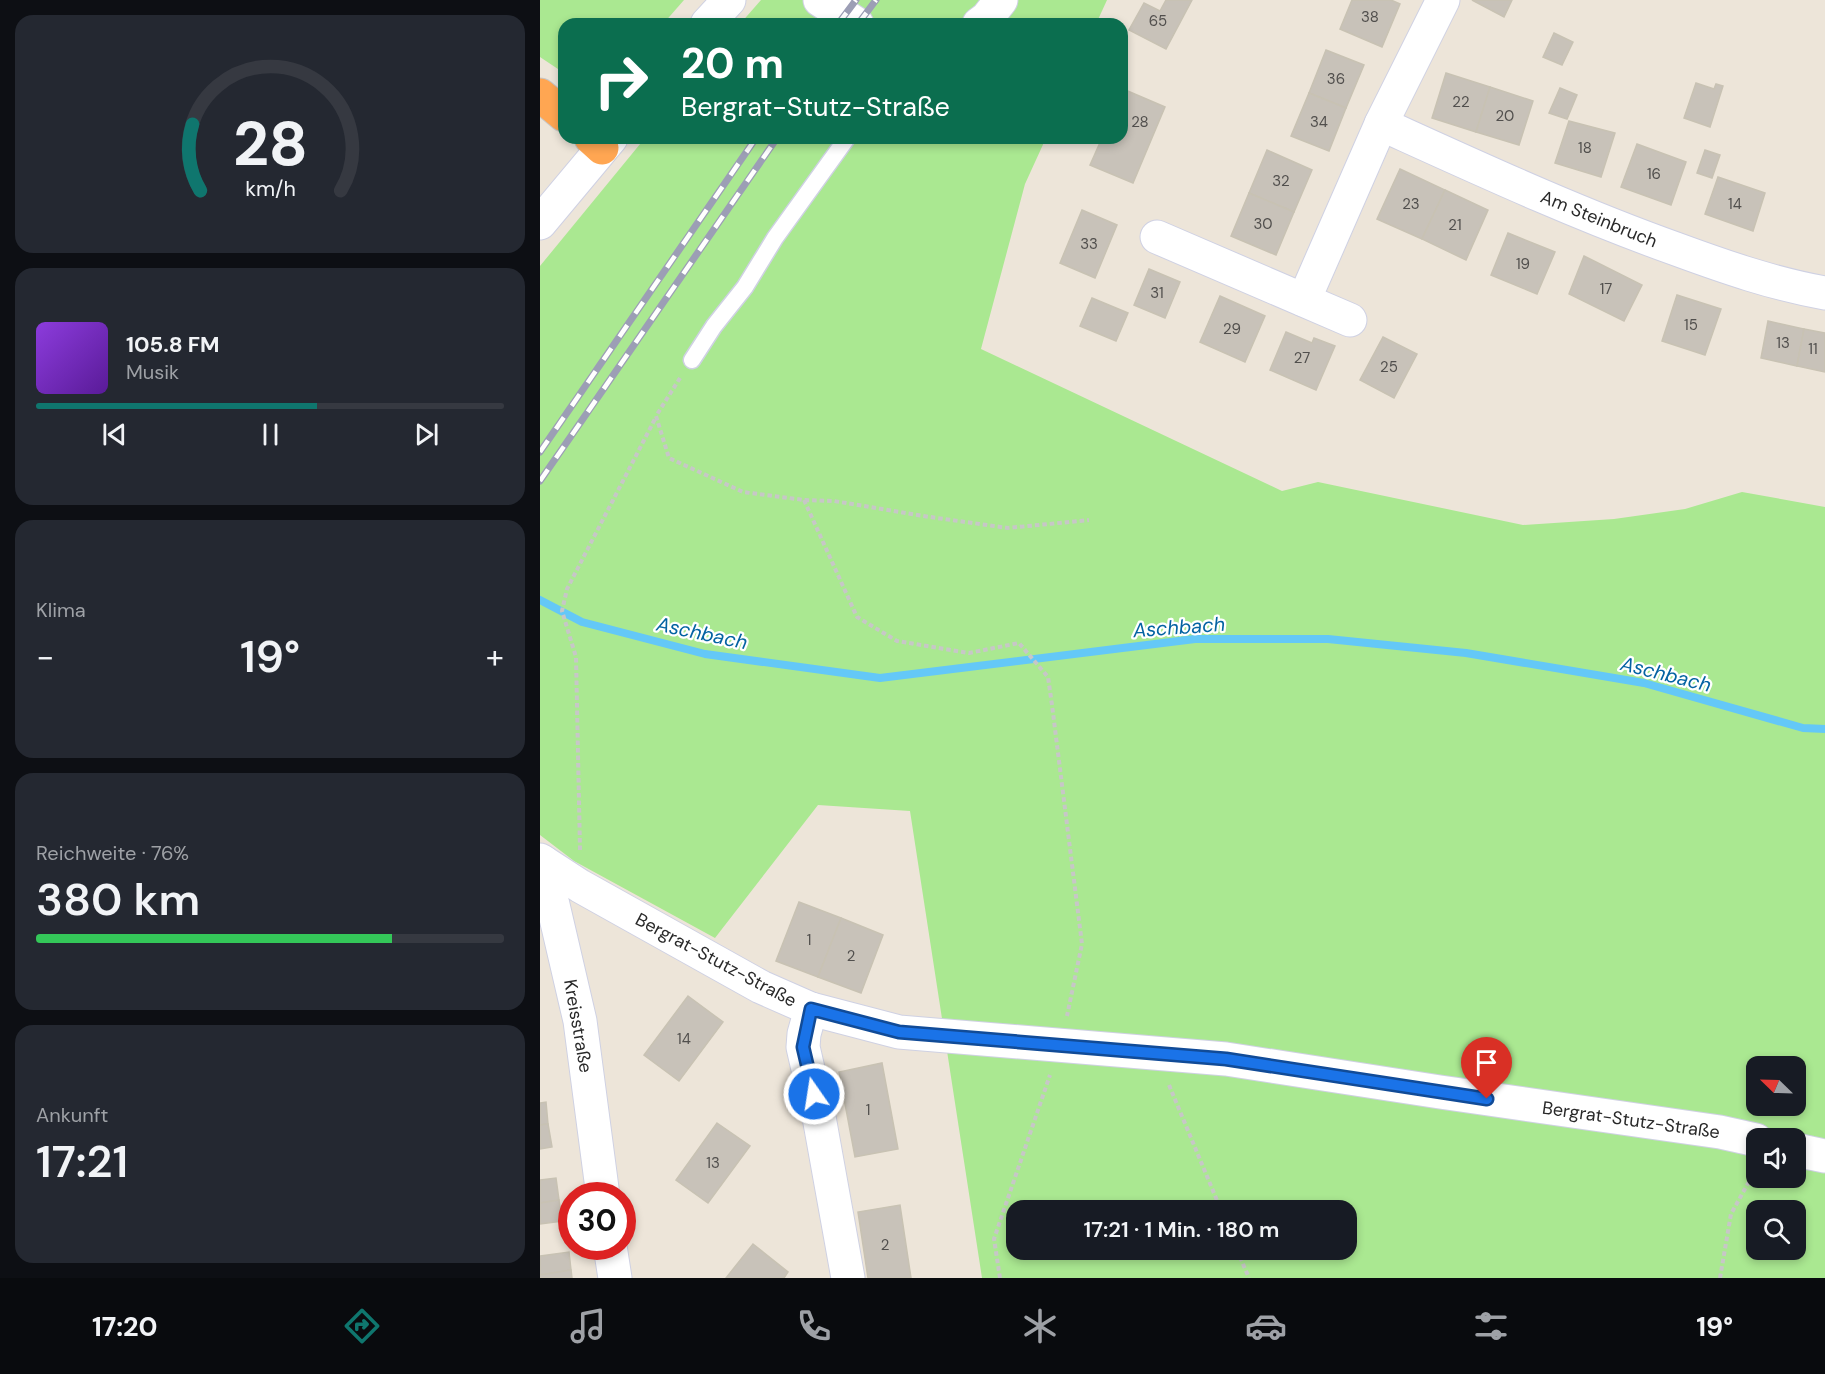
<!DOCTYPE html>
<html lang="de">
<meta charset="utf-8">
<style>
:root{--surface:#171b24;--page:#242831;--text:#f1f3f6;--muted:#9ea1a6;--line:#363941;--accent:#0f766e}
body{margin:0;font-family:"DM Sans",sans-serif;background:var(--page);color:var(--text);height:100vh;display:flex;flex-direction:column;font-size:22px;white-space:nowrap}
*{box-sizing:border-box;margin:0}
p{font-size:20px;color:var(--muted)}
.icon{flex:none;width:33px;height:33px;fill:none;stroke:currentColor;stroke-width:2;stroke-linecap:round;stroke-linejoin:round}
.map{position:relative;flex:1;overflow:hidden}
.sheet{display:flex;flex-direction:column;gap:15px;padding:15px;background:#0d0f14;width:540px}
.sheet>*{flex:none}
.guide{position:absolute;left:18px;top:18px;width:570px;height:126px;border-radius:18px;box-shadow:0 3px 9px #0003;background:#0b6e4f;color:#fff;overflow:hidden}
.needle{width:39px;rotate:293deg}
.tools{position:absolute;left:1206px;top:1056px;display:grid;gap:12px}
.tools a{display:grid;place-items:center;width:60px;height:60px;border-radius:12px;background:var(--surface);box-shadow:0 3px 9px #0003;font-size:30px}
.speed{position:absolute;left:18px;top:1182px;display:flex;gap:12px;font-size:30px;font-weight:700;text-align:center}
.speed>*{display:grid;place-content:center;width:78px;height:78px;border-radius:50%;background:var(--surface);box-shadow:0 3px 9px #0003;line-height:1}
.speed .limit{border:9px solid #d22;background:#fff;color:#111}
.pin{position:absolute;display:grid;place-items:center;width:51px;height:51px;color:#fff;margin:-62px -26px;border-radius:50% 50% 50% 0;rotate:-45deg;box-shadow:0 0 6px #0007}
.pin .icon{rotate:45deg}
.me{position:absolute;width:66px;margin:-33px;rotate:347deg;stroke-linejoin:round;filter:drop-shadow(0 0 4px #0008)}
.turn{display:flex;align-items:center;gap:21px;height:126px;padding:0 24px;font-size:27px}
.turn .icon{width:78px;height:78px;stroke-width:2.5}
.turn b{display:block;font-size:42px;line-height:51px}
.big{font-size:45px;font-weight:600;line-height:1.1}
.sheet .widget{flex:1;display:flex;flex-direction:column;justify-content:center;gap:9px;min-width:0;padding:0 21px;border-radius:18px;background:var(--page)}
.sheet .dial{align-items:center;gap:0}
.dial svg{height:156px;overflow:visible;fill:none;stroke:var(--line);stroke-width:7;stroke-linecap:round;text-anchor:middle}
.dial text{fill:var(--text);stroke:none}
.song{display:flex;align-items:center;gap:18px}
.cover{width:72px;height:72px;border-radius:9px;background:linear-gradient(135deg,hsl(270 70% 55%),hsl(270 70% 35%))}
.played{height:6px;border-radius:3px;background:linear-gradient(90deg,var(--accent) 60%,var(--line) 60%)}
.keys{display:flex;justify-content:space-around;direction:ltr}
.heat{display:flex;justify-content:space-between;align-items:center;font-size:33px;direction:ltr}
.charge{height:9px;border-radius:4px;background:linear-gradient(90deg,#34c759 76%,var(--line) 0)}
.trip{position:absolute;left:466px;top:1200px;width:351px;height:60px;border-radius:18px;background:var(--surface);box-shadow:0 3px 9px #0003;font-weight:600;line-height:60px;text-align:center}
.menu{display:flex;height:96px;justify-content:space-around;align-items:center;background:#090b0e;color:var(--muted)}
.menu .icon{width:42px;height:42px}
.menu .selected{color:var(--accent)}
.menu b{font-size:27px;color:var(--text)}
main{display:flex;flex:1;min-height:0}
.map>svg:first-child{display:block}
.green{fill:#aae891;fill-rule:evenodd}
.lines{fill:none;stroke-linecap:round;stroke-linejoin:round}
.stream{stroke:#64c8f7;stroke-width:8}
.building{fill:#c8c2b9;stroke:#c8c2b3;stroke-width:1.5}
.service-casing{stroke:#cfd1e3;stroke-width:19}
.minor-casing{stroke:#cfd1e3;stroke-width:35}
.secondary-casing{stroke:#cfd1e3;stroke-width:35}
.motorway-casing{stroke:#c7c7c7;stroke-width:35}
.path{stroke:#c7c7c7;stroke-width:4;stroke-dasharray:4.5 3;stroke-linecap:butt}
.service{stroke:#fff;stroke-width:16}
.minor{stroke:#fff;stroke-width:33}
.secondary{stroke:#fff;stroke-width:33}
.motorway{stroke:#ffa652;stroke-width:33}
.rail-casing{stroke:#9c9eb5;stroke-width:7}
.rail{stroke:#fff;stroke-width:4.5;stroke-dasharray:14;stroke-linecap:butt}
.route-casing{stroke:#114b97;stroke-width:15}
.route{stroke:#1a73e8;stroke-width:10}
.labels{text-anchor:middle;stroke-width:4.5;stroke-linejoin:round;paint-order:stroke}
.number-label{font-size:15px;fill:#514f4d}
.street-label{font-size:18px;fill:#292929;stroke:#fff}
.water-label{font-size:20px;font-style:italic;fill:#0463a2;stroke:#fff}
</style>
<main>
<section class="sheet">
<div class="widget dial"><svg viewBox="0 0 100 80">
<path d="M14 69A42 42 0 1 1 86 69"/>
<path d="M14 69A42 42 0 0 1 10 35" stroke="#0f766e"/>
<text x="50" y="56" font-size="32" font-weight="700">28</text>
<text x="50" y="72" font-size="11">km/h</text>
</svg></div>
<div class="widget">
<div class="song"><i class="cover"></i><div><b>105.8 FM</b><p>Musik</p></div></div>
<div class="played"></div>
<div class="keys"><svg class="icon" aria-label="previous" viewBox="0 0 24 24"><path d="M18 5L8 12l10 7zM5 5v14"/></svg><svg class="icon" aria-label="pause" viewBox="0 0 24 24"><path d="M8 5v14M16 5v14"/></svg><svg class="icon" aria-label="next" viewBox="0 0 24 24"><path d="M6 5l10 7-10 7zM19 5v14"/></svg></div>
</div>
<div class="widget"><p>Klima</p>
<div class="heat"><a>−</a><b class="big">19°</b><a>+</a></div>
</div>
<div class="widget"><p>Reichweite · 76%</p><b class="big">380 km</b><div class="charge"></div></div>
<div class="widget"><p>Ankunft</p><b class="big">17:21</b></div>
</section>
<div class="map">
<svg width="1285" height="1278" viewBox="0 0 1285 1278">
<rect width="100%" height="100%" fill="#ede5d9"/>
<!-- green -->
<g class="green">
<path d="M0,0H144L123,24H24V73L0,57Z"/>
<path d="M221,0H567L556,24H200Z"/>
<path d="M105,138H506L485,184L441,349L742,491L778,482L983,525L1074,519L1145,509L1202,492L1285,507V1278H442L370,811L278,805L175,938L34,861L0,835V266ZM1216,1066H1256V1106H1216ZM1216,1138H1256V1178H1216ZM477,1210H807V1250H477ZM1216,1210H1256V1250H1216Z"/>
</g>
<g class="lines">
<!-- stream -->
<path class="stream" d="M0,600L42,622L165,654L340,678L655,639H788L926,653L1104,683L1263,728L1285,729"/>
</g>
<!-- building -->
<g class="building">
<path d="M626,0H652L626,49L589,30L604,3L620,11Z"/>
<path d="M812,0H851L860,4L842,47L800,29Z"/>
<path d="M932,0H972L964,17Z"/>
<path d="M1014,33L1033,42L1022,65L1003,57Z"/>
<path d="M786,50L824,65L806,108L769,93Z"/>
<path d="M906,73L950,87L936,132L892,118Z"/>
<path d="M1156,83L1174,89L1176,84L1183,86L1170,127L1144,118Z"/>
<path d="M950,87L993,101L979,145L936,132Z"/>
<path d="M1020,88L1037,95L1027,119L1009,113Z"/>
<path d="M583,89L625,107L593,183L550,165L562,138H582Z"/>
<path d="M769,93L806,108L789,151L751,136Z"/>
<path d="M1029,121L1075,133L1061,177L1015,163Z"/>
<path d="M1097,144L1146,162L1131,205L1081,187Z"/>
<path d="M727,150L772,170L754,212L709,193Z"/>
<path d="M1165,150L1180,155L1172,178L1157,173Z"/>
<path d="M860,169L905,190L882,239L837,219Z"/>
<path d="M1178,177L1225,193L1213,231L1165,214Z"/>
<path d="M905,190L948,210L926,260L882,239Z"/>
<path d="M709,193L754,212L736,255L691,236Z"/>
<path d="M542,210L577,225L555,278L520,263Z"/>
<path d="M968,233L1015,252L997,294L951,275Z"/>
<path d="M1044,256L1102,285L1084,321L1029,294Z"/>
<path d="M609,269L640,282L625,318L594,305Z"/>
<path d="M1137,295L1181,309L1165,355L1122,341Z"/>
<path d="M680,296L725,316L705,362L660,342Z"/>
<path d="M552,298L588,313L576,341L540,326Z"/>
<path d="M1228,321L1264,329L1257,366L1221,358Z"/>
<path d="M1264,329L1285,333V372L1257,366Z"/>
<path d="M746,332L772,343L774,338L795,346L776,390L730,370Z"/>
<path d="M843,337L877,354L854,398L820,380Z"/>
<path d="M259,902L301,918L278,977L236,961Z"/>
<path d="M301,918L343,935L321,993L278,977Z"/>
<path d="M148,996L183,1022L139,1081L104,1055Z"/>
<path d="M342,1063L358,1149L315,1157L299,1072Z"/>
<path d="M6,1102L8,1124L0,1125V1103Z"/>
<path d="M177,1123L210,1146L168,1203L136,1180Z"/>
<path d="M8,1124L12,1147L0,1149V1125Z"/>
<path d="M16,1178L19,1200L0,1203V1180Z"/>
<path d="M19,1200L22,1221L0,1224V1203Z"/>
<path d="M360,1205L371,1278H328L318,1212Z"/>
<path d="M213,1244L248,1272L244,1278H186Z"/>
<path d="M29,1252L31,1270L0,1275V1256Z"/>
<path d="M31,1270L32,1278H0V1275Z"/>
</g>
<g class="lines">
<!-- service casing -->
<g class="service-casing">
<path id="service" d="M152,360L174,326L205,287L235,238L307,138"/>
</g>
<!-- minor casing -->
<g class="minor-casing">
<g id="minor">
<path d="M280,0L317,24"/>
<path d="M439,24L447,18L461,0"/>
<path d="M841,124C938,168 1035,213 1136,249C1185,267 1234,284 1285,293"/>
<path d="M617,237L810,320"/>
<path d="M764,300L841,124L903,0"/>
<path d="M0,860L40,886L221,987L271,1009L359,1032L686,1059L900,1092L1180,1132L1216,1140"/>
<path d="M3,862L40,1021L63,1196"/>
<path d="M271,1009L264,1034L263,1047L279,1117L308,1278"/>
<path d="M1256,1150L1285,1156"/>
<path d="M70,1246L75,1278"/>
</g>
</g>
<!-- secondary casing -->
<g class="secondary-casing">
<g id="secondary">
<path d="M167,24L189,0"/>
<path d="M0,223L71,138"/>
</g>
</g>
<!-- motorway casing -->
<g class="motorway-casing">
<g id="motorway">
<path d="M0,95L24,115"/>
<path d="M51,138L62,148"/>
</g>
</g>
<!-- path -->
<g class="path">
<path d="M140,378L116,416L129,458L203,492L264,500L294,501L383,516L468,528L549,520"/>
<path d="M264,500L317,617L357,641L429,653L479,643L508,677L512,705L542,944L527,1016"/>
<path d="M40,850L36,657L22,611L27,589L116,417"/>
<path d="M629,1085L681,1210"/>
<path d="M697,1250L709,1278"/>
<path d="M460,1278L454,1239L510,1075"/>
<path d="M1180,1278L1191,1214L1216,1169"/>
</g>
<!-- service -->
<use href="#service" class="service"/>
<!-- minor -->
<use href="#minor" class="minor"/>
<!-- secondary -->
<use href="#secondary" class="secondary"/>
<!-- motorway -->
<use href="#motorway" class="motorway"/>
<!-- rail casing -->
<g class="rail-casing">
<g id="rail">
<path d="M298,24L316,0"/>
<path d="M318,24L336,0"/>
<path d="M0,452L216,138"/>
<path d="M0,481L237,138"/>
</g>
</g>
<!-- rail -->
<use href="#rail" class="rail"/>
</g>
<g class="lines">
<!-- route casing -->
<g class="route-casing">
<path id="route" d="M274,1094L263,1047L271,1009L359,1032L686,1059L947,1099"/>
</g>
<!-- route -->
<use href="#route" class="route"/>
</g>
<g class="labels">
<!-- number labels -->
<g class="number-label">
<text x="830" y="22">38</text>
<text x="618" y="26">65</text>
<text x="796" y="84">36</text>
<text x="921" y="107">22</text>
<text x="965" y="121">20</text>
<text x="600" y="127">28</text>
<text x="779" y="127">34</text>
<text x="1045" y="153">18</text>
<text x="1114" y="179">16</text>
<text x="741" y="186">32</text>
<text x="871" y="209">23</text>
<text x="1195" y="209">14</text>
<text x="723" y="229">30</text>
<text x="915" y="230">21</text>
<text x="549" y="249">33</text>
<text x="983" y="269">19</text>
<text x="1066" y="294">17</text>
<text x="617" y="298">31</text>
<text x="1151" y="330">15</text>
<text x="692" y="334">29</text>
<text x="1243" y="348">13</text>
<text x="1273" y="354">11</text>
<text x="762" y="363">27</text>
<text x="849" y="372">25</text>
<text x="269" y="945">1</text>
<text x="311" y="961">2</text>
<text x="144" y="1044">14</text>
<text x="328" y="1115">1</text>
<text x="173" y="1168">13</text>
<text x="345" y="1250">2</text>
</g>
<!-- street labels -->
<g class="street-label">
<text transform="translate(1059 219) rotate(22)" y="6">Am Steinbruch</text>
<text transform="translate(176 960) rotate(28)" y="6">Bergrat-Stutz-Straße</text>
<text transform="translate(38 1026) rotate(80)" y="6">Kreisstraße</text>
<text transform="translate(1091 1120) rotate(8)" y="6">Bergrat-Stutz-Straße</text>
</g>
<!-- water labels -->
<g class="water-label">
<text transform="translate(639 627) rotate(-4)" y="7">Aschbach</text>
<text transform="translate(162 633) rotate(12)" y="7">Aschbach</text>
<text transform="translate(1126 674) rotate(14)" y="7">Aschbach</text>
</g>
</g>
</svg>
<div class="tools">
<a><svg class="needle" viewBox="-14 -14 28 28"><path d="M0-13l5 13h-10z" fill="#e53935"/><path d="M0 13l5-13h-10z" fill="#9ea1a6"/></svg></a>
<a><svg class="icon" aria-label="sound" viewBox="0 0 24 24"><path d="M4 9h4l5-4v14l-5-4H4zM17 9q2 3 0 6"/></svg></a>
<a><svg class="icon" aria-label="search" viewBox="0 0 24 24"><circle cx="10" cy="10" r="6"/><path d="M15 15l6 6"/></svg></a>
</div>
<div class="speed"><div class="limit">30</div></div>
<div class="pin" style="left:947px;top:1099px;background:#d93025"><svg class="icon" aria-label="arrive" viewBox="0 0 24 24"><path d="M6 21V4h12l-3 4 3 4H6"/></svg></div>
<svg class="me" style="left:274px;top:1094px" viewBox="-20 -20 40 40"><circle r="17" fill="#1a73e8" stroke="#fff" stroke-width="3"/><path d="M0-11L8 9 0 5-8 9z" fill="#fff"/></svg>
<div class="trip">17:21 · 1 Min. · 180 m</div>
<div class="guide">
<div class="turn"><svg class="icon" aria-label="right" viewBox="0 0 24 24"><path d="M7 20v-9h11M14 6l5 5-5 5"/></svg><div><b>20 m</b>Bergrat-Stutz-Straße</div></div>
</div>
</div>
</main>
<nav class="menu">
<b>17:20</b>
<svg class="icon selected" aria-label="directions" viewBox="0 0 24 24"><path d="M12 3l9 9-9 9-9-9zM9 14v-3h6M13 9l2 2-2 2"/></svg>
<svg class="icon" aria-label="music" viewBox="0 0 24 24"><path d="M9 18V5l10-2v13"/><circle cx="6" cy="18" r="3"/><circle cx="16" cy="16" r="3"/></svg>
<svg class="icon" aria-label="phone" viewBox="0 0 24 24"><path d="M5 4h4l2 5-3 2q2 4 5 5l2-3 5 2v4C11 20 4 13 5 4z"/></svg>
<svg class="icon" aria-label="climate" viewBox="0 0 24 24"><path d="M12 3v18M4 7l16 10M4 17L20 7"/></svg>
<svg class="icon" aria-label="car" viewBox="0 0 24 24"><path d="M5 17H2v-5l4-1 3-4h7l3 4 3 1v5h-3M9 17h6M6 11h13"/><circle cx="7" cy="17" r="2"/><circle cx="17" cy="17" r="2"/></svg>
<svg class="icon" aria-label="filters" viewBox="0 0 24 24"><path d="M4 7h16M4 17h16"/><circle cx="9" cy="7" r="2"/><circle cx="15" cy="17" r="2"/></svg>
<b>19°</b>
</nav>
